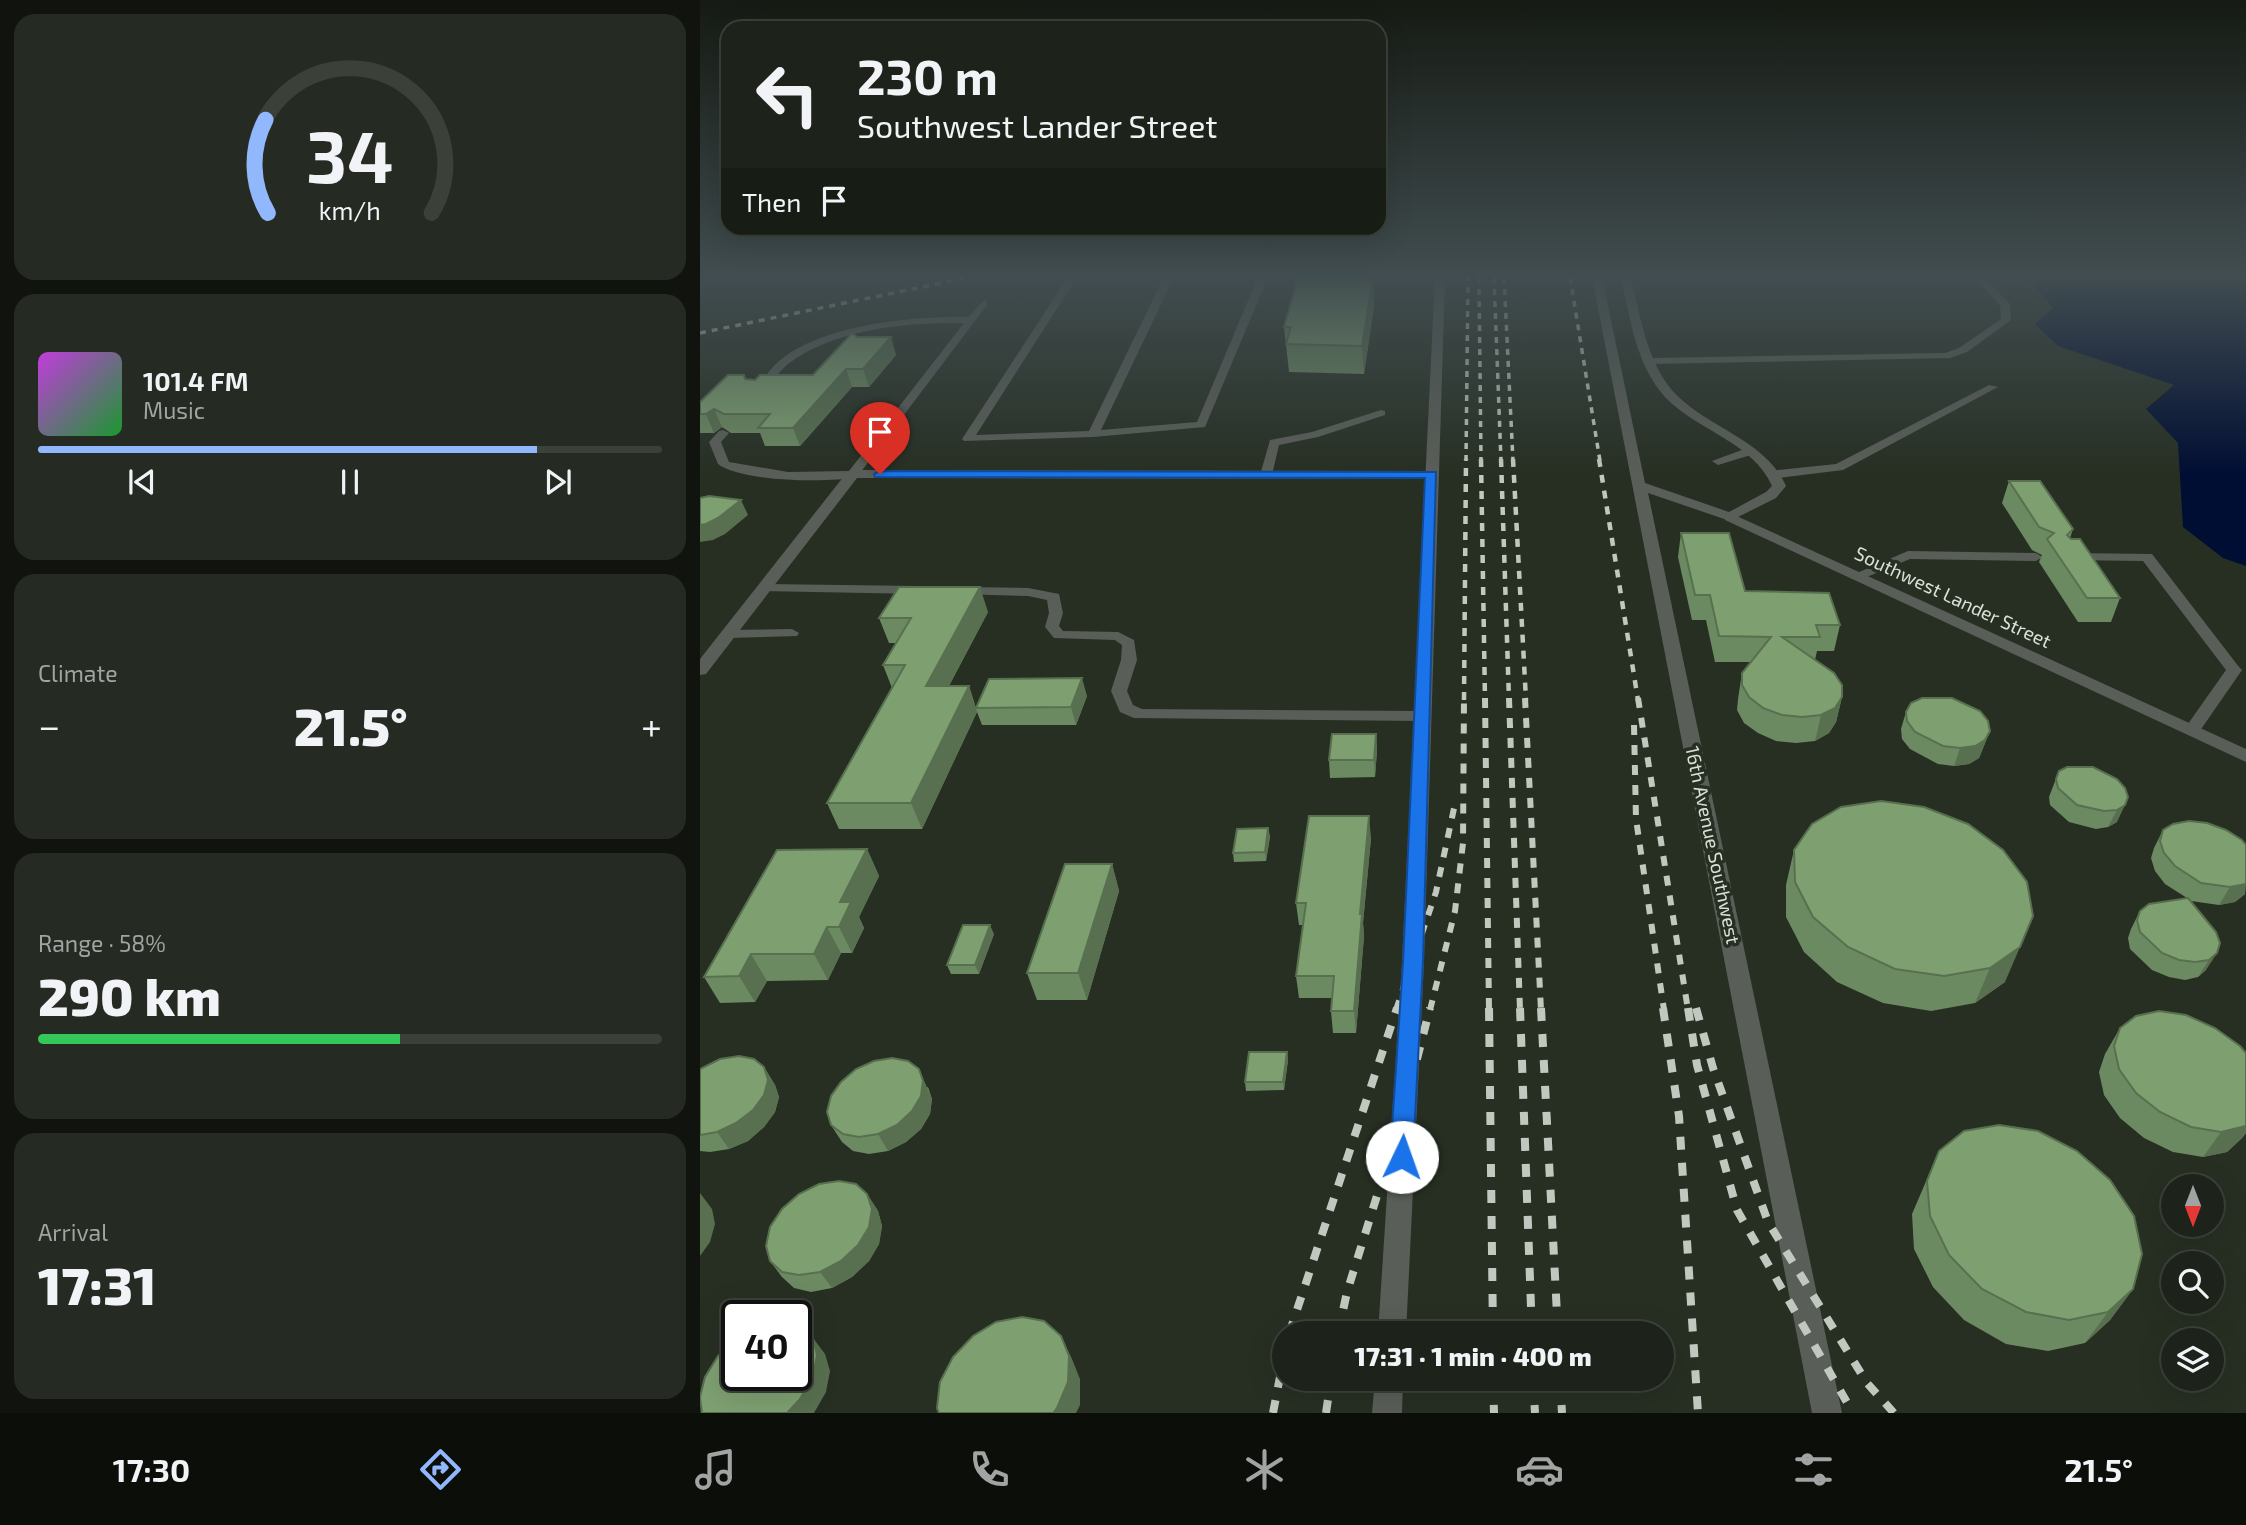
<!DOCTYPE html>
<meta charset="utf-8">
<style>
:root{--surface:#1d231a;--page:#252b23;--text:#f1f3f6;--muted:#a0a4a2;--line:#3b4039;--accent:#91b8fd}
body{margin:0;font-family:"Exo 2",sans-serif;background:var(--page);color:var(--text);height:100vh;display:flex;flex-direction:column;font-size:26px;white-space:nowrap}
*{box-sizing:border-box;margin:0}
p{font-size:23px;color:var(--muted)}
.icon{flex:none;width:38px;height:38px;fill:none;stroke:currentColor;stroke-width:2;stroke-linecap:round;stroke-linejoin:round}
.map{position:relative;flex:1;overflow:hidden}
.sheet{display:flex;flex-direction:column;gap:14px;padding:14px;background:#10130e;width:700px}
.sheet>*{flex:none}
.banner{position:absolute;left:21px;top:21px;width:665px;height:214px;border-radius:21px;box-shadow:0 7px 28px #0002,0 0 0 2px var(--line);background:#1d231a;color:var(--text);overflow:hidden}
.needle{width:46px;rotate:180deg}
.fabs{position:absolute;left:1461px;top:1174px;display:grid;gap:14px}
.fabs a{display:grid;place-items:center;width:63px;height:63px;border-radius:50%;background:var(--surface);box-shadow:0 7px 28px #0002,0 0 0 2px var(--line);font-size:35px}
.speed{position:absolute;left:21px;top:1300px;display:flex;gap:14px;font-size:35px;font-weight:700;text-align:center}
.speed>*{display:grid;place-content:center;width:91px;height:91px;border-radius:50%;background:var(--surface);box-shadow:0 7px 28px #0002,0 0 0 2px var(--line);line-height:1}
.speed .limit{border:4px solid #111;border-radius:10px;background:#fff;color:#111}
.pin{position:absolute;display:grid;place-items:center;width:60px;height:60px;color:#fff;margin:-72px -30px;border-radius:50% 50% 50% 0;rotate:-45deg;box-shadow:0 0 7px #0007}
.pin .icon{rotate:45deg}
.me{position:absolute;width:77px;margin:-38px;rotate:3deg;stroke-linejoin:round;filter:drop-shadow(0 0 5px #0008)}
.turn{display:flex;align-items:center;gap:24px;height:147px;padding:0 21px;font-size:32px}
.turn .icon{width:91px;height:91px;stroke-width:2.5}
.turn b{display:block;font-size:49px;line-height:60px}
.then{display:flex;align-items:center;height:66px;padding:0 21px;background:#0003;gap:14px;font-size:26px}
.big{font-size:52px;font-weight:800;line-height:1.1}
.sheet .widget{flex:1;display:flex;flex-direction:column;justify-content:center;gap:10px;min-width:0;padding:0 24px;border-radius:21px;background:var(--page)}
.sheet .dial{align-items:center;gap:0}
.dial svg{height:182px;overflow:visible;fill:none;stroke:var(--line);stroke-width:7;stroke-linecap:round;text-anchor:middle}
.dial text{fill:var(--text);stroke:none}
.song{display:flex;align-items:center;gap:21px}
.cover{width:84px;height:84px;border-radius:10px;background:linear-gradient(135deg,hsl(290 70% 55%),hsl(130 70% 35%))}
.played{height:7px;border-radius:4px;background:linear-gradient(90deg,var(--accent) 80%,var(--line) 80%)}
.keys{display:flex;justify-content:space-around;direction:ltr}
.heat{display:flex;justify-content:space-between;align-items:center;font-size:38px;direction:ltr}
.charge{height:10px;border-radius:5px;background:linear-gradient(90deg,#34c759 58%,var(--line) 0)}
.trip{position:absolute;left:572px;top:1321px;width:402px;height:70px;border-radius:35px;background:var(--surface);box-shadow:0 7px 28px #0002,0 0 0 2px var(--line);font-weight:800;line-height:70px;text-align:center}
.tabs{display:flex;height:112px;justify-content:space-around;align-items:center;background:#0c0e0a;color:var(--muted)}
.tabs .icon{width:49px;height:49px}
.tabs .current{color:var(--accent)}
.tabs b{font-size:32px;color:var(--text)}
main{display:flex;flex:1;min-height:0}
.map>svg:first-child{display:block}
.water{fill:#010e33}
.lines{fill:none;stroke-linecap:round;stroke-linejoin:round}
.service{fill:#5a5e58;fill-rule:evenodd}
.minor{fill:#5a5e58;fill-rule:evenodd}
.tertiary{fill:#5a5e58;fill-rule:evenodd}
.rail-far3{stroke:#c1c8bf;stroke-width:3.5;stroke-dasharray:6 6;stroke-linecap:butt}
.rail-far2{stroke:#c1c8bf;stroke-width:4.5;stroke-dasharray:8 8;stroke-linecap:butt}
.rail-far1{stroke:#c1c8bf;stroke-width:6;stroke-dasharray:10 10;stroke-linecap:butt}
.rail{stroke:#c1c8bf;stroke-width:8;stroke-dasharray:13 13;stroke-linecap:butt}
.wall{fill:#6c8a61}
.shaded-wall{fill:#58704f}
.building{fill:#7ea071;stroke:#58704f;stroke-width:2}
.route{fill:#1a73e8;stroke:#114b97;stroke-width:2}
.labels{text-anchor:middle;stroke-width:7;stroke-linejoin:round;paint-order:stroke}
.street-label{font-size:19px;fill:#dae0d8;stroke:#272f23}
</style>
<main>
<section class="sheet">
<div class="widget dial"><svg viewBox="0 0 100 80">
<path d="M14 69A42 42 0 1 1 86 69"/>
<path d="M14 69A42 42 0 0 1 13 28" stroke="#91b8fd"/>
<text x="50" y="56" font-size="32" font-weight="700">34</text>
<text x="50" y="72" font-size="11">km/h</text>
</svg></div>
<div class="widget">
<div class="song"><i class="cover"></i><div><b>101.4 FM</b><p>Music</p></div></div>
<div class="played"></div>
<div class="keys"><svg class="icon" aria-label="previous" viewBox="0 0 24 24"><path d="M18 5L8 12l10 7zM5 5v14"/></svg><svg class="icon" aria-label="pause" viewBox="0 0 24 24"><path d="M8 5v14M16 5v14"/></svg><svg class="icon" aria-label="next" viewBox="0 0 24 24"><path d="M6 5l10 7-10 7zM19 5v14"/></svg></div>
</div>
<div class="widget"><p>Climate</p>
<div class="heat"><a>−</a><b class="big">21.5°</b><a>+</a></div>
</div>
<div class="widget"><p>Range · 58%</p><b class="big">290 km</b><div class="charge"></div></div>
<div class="widget"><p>Arrival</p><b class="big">17:31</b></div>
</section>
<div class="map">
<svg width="1546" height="1413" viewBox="0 0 1546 1413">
<rect width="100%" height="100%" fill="#272f23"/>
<!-- water -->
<path class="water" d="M1327,277H1546V566L1523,558L1483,527L1478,443L1446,409L1474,385L1358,346L1335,324L1353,308Z"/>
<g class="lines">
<!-- service -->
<g class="service">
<path d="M372,277H387L374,282L276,435L389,431L464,277H474L401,430L497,422L558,277H568L505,427L393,437L264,441L262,439L366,280Z"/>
<path d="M1274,277H1284L1310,304L1311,320L1267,352L1250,358L949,364L944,361L949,358L1245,353L1259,348L1301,319L1300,305Z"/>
<path d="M284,300L287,301V305L157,477C128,483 42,482 18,464L9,442L19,431L23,430L29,433L21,442L29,462L88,472L149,471L264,323C208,322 133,329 88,364C78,372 71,384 64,393H56L55,391C62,381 69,370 79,361C123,324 212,316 268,317Z"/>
<path d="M1289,385L1298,387L1143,470L1077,478L1071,474L1077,470L1136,464Z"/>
<path d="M681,410L685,411V415L618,437L579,445L572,475L566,479L560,475L570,440L612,432Z"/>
<path d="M1050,447L1054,448V454L1018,465L1012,461Z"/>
<path d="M1208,551L1336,553L1343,557L1336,561L1210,559L1162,579H1152L1150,576Z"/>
<path d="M1372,553L1452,554L1539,667L1542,670L1497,735L1491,736L1483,731L1526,670L1443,561L1367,560L1365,557Z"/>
<path d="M64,584L219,586L226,590L219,594L59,591L57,588Z"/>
<path d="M263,587L328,588L359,594L363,613L359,626L363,631L418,632L434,640L437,660L427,691L433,705L442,709L721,711L729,716L721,721L434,718L420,712L411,691L421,660L422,645L415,640L354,638L345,627L349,613L347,600L328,596L258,594L256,591Z"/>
<path d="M92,629L99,633L97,636L28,638L21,634L28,630Z"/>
</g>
<!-- minor -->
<g class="minor">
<path d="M153,470L732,471L739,475L732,479L157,478L6,674L0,675V659L148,471Z"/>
<path d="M1030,513L1546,749V762L1025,520V514Z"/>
</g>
<!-- tertiary -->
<g class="tertiary">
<path d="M735,277H745L724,962L706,1334H678L702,962Z"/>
<path d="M892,277H902L945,483L1029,512L1066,492L1072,486C1053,442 996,430 965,397C936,365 930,318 921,277H931C940,315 946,358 971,389C1004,428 1064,437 1086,486L1076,498L1030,521L948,493L1142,1413H1112Z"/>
<path d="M675,1379H703L702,1413H672Z"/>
</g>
<!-- rail-far3 -->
<g class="rail-far3">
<path d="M779,277L781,461"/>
<path d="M794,277L801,461"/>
<path d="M804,277L813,461"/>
<path d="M870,277L900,461"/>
<path d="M0,333L270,277"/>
<path d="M766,461L768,277"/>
</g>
<!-- rail-far2 -->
<g class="rail-far2">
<path d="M781,459L785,700"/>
<path d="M801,459L809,700"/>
<path d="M813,459L826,700"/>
<path d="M899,459L938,700"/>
<path d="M764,700L766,459"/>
</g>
<!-- rail-far1 -->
<g class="rail-far1">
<path d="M785,698L789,1010"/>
<path d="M809,698L820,1010"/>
<path d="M825,698L841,1010"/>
<path d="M938,698L988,1010"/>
<path d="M934,725L936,819L964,1010"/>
<path d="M696,1010L736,892L756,799"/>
<path d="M730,1010L755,911L763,843L764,698"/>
</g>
<!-- rail -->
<g class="rail">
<path d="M789,1008L793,1334"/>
<path d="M820,1008L832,1334"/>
<path d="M841,1008L858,1334"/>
<path d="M963,1008L979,1116L998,1413"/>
<path d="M988,1008L997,1065L1037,1210L1153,1413"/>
<path d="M996,1008L1013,1068L1068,1222L1167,1383L1194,1413"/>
<path d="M589,1334L697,1008"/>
<path d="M638,1334L647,1292L705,1106L730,1008"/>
<path d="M793,1379L794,1413"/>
<path d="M833,1379L835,1413"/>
<path d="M860,1379L862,1413"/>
<path d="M573,1413L584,1356"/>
<path d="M626,1413L631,1379"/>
</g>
</g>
<!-- wall -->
<g class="wall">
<path d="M598,277H674L673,283L674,305L664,374L589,372L584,327Z"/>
<path d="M157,337L196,355L169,387H152L100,446H65L60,433H31L22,427L14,433H0V402L44,375L46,379L55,380L113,375Z"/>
<path d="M1309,481L1373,529L1370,538L1420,598L1411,622H1378L1339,562L1342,555L1332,550L1302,503Z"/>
<path d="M981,533L1045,591L1140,625L1134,651H1117L1115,660L1142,697L1136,722L1129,733L1115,741L1096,743L1076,741L1058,733L1044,723L1037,710L1038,699L1042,673L1051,662H1015L1006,620H992L978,557Z"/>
<path d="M288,612L249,686H269L276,708L387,696L376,725H282L277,712L222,829H139L127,803L192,688L183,665L196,643H189L179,618Z"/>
<path d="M1206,712L1290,731L1279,758L1269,764L1254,766L1238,764L1210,749L1202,739L1201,729Z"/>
<path d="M676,734L677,751L675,777L630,778L629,760Z"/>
<path d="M1359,771L1417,779V822L1408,827L1396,829L1369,822L1350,805L1349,797Z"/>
<path d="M1141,807L1305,982L1275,1003L1231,1011L1183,1003L1137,982L1104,952L1086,917V885L1094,850Z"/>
<path d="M568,828L570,837L566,861L534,862L533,853Z"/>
<path d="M1463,830L1546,845L1545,894L1535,902L1519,905L1491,901L1488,899L1516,932L1506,970L1498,977L1485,980L1469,977L1452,970L1430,949L1428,938L1431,929L1440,911L1487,898L1465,884L1455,871L1451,858L1454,848Z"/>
<path d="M671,838L663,923L664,936L656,1033H633L631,1011L632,998H599L596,976L603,925H599L596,903Z"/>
<path d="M167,849L179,876L159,917L164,928L152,953H141L128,980L67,981L55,1002L20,1003L4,977Z"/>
<path d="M412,864L419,891L387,1000H337L327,973Z"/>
<path d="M294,934L279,974H251L247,965Z"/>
<path d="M1420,1028L1546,1053V1133L1542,1138L1527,1152L1503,1157L1473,1152L1444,1138L1420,1118L1404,1095L1399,1072L1405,1054Z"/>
<path d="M587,1052L588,1060L584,1090L546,1091L545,1082Z"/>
<path d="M64,1067L75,1085L79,1097L75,1112L64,1127L48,1141L29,1149L10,1152L0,1151V1069Z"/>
<path d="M228,1087L232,1099L230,1114L221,1129L206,1142L188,1151L169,1154L153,1151L142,1142L131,1125Z"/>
<path d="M1239,1151L1433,1289L1410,1320L1385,1343L1348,1351L1306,1344L1264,1320L1233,1287L1214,1249L1212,1214Z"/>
<path d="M167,1194L178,1211L182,1226L179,1244L169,1261L152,1277L132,1288L111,1292L94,1288L82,1277L70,1261Z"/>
</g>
<!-- shaded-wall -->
<g class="shaded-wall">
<path d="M669,277H674L673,283L674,305L664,374L662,346Z"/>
<path d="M191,337L196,355L169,387L163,369Z"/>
<path d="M146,369L152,387L100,446L93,428Z"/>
<path d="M14,409L22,427L14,433L6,414Z"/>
<path d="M41,500L48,515L25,534L13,540L0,542V525Z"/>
<path d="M280,587L288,612L235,712L226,686Z"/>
<path d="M382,678L387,696L376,725L371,707Z"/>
<path d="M269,686L277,712L222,829L211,803Z"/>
<path d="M1142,697L1136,722L1129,733L1115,741L1121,715Z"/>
<path d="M1290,731L1279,758L1269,764L1254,766L1260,748Z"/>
<path d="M676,734L677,751L675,777L674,760Z"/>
<path d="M1425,805L1417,822L1408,827L1417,810Z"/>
<path d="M669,816L671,838L663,923L664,936L656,1033L654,1011L660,914Z"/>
<path d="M568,828L570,837L566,861L565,852Z"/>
<path d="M167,849L179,876L159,917L164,928L152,953L139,927L140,902Z"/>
<path d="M412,864L419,891L387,1000L378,973Z"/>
<path d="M1546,884L1545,894L1535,902L1519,905L1530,887Z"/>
<path d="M290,925L294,934L279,974L275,965Z"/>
<path d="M127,927L141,953L128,980L114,954Z"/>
<path d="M1320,947L1305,982L1275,1003L1290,968Z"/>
<path d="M1517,953L1506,970L1498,977L1509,960Z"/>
<path d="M51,954L67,981L55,1002L39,976Z"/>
<path d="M587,1052L588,1060L584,1090L583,1082Z"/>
<path d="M64,1067L75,1085L79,1097L75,1112L64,1127L48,1141L29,1149L17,1132Z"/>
<path d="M219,1069L232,1099L230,1114L221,1129L206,1142L188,1151L178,1134Z"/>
<path d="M1546,1126V1133L1542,1138L1527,1152L1503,1157L1521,1132Z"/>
<path d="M0,1193L12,1209L15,1224L10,1242L0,1256Z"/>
<path d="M167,1194L178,1211L182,1226L179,1244L169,1261L152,1277L132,1288L120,1272Z"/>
<path d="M1433,1289L1410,1320L1385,1343L1408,1312Z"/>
<path d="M361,1336L372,1359L380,1379V1405L376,1413H353Z"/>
<path d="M113,1338L125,1354L130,1371L126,1392L114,1413H87Z"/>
</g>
<!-- building -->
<g class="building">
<path d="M598,277H669L668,279H673L662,346L586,344L591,327H584Z"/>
<path d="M152,333L157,337H191L163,369H146L93,428H58L70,414H24L14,409L6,414H0V402L28,375H44L45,379L55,380L60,375H113Z"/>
<path d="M1309,481H1340L1373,529L1367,535L1371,539H1380L1420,598H1387L1347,539L1354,533L1339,527Z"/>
<path d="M9,496L41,500L18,518L6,524L0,525V498Z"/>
<path d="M981,533H1029L1045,591L1129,593L1140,625H1116L1120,637H1082L1134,673L1142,685V697L1135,708L1121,715L1102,717L1082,715L1063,708L1049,697L1042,685V673L1071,637L1019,636L1010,595H995Z"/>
<path d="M199,587H280L226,686H269L211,803H127L205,665H183L211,618H179Z"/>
<path d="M382,678L371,707L276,708L289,679Z"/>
<path d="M1222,698H1252L1280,711L1288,721L1290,731L1285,740L1275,746L1260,748L1243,746L1215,732L1207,721L1206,712L1211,703Z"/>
<path d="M632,734H676L674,760H629Z"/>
<path d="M1367,767H1393L1417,779L1425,788L1428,797L1425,805L1417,810L1404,811L1377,805L1358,788L1356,779L1359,771Z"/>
<path d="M1181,801L1224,807L1268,824L1303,850L1327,882L1333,916L1320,947L1290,968L1244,976L1195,969L1148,947L1113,917L1095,882L1094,850L1112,824L1141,807Z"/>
<path d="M609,816H669L660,914H662L654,1011H631L634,976H596L606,903H596Z"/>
<path d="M1489,821L1507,823L1526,830L1542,840L1546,845V884L1530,887L1501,883L1475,866L1464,853L1460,841L1463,830L1473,824Z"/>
<path d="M568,828L565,852L533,853L537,829Z"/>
<path d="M167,849L140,902H151L139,927H127L114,954H51L39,976L4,977L77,850Z"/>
<path d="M365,864H412L378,973H327Z"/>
<path d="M1488,898L1516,932L1520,943L1517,953L1509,960L1495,962L1479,960L1462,953L1440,932L1437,920L1440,911L1449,904Z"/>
<path d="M263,925H290L275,965H247Z"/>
<path d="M1459,1011L1486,1015L1515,1028L1540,1046L1546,1053V1126L1521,1132L1491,1127L1460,1112L1436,1093L1419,1069L1414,1046L1420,1028L1436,1016Z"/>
<path d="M549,1052H587L583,1082H545Z"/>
<path d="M39,1056L54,1059L64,1067L68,1080L64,1095L53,1110L36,1123L17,1132L0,1135V1069L20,1059Z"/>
<path d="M192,1058L208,1061L219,1069L223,1081L221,1096L212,1111L197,1125L178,1134L159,1137L143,1134L131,1125L127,1112L131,1096L141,1082L156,1069L174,1061Z"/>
<path d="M1299,1125L1338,1131L1377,1151L1410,1180L1434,1216L1442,1254L1433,1289L1408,1312L1369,1320L1326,1312L1282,1289L1249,1255L1230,1216L1227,1181L1239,1151L1264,1131Z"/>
<path d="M139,1181L156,1184L167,1194L172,1209L169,1227L158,1245L141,1261L120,1272L99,1275L82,1272L70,1261L66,1246L70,1227L82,1209L99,1194L119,1184Z"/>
<path d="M0,1196L2,1207L0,1214Z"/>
<path d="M322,1317L344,1321L361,1336L369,1356L368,1382L357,1408L353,1413H239L237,1408L240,1382L253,1357L273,1336L296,1322Z"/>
<path d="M96,1325L100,1326L113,1338L117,1355L113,1377L100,1399L87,1413H2L0,1397L5,1377L18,1356L37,1339V1376H96Z"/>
</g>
<!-- sky -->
<linearGradient id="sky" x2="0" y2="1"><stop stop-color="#151a13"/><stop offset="0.58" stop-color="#414d50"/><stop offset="1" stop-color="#414d50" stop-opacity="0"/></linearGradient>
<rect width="1546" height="475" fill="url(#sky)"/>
<!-- route -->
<path class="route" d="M180,471L736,472L723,962L713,1157L710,1164L702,1167L694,1164L690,1157L703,962L725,478L175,477L174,474Z"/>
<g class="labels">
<!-- street labels -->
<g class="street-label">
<text transform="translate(1253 597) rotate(25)" y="7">Southwest Lander Street</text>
<text transform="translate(1013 845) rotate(78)" y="7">16th Avenue Southwest</text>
</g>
</g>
</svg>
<div class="fabs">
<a><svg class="needle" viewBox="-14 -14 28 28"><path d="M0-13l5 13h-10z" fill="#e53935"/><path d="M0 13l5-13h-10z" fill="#a0a4a2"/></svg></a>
<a><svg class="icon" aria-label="search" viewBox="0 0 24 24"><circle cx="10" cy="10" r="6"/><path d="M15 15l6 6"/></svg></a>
<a><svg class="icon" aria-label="layers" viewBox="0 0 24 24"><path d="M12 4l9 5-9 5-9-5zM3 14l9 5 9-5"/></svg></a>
</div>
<div class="speed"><div class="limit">40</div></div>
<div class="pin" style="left:180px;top:474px;background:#d93025"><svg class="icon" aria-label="arrive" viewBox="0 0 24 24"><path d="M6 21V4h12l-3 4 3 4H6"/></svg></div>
<svg class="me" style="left:702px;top:1157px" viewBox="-20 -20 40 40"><circle r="19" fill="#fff"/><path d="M0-13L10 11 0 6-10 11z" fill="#1a73e8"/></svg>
<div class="trip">17:31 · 1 min · 400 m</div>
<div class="banner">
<div class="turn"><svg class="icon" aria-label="left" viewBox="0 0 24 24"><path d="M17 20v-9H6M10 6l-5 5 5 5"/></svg><div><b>230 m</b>Southwest Lander Street</div></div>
<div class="then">Then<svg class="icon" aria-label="arrive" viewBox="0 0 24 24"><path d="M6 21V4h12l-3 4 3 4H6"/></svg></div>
</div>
</div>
</main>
<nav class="tabs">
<b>17:30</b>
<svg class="icon current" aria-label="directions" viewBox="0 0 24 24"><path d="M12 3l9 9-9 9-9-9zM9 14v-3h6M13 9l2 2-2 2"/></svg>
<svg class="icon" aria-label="music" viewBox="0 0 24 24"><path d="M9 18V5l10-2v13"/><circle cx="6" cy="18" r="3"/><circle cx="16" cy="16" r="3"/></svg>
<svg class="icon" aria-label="phone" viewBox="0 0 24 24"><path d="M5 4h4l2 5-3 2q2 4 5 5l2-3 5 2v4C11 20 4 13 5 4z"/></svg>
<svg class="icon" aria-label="climate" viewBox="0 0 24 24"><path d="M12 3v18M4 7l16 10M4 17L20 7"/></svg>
<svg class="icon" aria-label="car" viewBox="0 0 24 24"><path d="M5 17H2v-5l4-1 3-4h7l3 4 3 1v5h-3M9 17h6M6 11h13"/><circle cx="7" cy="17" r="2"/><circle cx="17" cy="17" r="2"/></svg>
<svg class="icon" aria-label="filters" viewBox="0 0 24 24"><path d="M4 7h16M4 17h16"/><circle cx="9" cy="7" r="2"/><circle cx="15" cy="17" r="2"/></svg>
<b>21.5°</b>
</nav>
